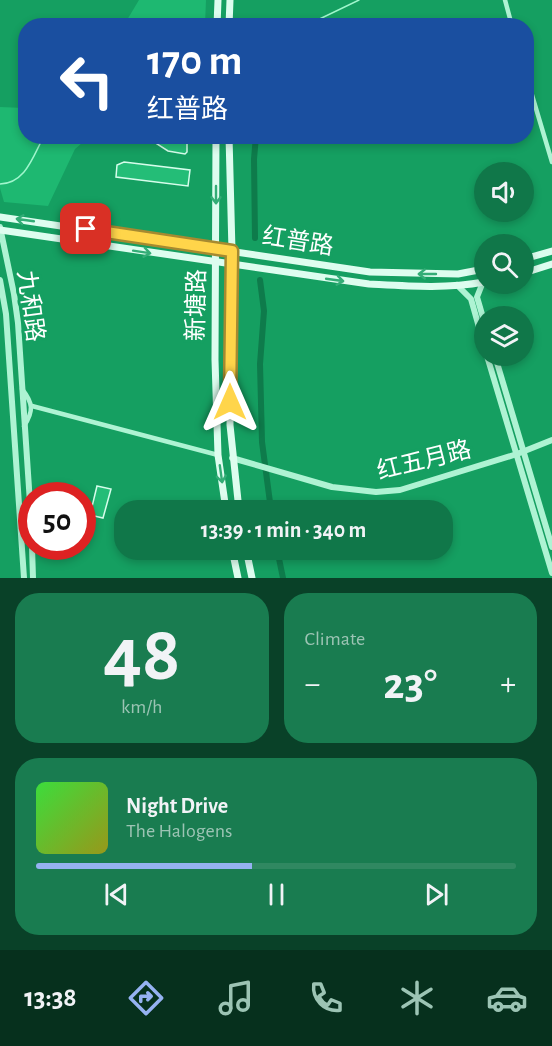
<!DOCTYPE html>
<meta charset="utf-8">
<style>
:root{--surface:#107749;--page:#197c50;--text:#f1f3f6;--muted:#9cc4b4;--line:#308861;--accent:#95b2f1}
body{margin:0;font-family:"Alegreya Sans","Noto Sans SC",sans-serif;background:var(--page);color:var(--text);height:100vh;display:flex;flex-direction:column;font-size:22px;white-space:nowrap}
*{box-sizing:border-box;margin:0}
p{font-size:20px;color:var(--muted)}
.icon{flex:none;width:33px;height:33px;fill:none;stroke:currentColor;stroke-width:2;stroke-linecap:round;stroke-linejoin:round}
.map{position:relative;height:578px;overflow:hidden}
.details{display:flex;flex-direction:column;gap:15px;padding:15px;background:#094128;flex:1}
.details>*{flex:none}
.banner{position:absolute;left:18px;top:18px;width:516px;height:126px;border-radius:24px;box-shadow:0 3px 9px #0003;background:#1a4fa0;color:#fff;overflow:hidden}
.controls{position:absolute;left:474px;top:162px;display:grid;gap:12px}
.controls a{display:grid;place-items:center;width:60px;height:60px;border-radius:50%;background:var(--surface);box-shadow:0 3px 9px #0003;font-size:30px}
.speed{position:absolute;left:18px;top:482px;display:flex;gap:12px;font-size:30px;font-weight:700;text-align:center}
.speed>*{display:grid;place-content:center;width:78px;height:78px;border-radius:50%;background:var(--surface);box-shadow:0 3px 9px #0003;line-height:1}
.speed .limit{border:9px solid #d22;background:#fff;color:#111}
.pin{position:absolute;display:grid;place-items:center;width:51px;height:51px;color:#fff;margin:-26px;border-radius:12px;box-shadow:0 3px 9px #0006}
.me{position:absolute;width:66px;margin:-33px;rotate:0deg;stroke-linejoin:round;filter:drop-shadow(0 0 4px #0008)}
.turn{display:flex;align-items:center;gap:21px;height:126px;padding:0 30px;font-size:27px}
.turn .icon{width:78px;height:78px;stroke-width:2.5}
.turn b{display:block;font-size:42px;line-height:51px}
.big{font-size:45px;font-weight:600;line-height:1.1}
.details .widget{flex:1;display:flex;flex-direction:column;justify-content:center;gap:9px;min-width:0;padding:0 21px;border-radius:24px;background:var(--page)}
.details .dial{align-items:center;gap:0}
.dial b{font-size:78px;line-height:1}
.song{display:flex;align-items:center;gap:18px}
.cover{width:72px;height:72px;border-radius:9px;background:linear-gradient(135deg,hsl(120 70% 55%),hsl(60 70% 35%))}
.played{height:6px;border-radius:3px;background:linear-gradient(90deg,var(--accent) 45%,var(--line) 45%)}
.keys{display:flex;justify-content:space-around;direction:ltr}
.heat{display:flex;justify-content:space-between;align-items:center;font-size:33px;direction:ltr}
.details .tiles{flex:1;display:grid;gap:15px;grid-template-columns:1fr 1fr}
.widget:last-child{grid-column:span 2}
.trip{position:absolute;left:114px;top:500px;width:339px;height:60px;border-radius:24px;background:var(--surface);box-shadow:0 3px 9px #0003;font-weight:600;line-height:60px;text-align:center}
.menu{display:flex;height:96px;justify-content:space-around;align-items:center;background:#06301d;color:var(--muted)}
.menu .icon{width:42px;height:42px}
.menu .on{color:var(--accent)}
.menu b{font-size:27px;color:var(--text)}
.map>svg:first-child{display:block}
.green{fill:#1eb871}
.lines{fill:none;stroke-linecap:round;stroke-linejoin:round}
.stream{stroke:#a0f6cd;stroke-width:1.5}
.canal{stroke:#0e7b4b;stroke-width:6}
.building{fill:#24bd77;stroke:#d6fdeb;stroke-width:1.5}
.minor{stroke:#aef3d3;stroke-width:4.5}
.tertiary{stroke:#aef3d3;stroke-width:6}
.secondary{stroke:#ddfdef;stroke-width:7}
.oneway{stroke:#33ad76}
.route-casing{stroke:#a68a30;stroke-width:15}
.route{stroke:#ffd54a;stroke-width:10}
.labels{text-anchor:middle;stroke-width:6;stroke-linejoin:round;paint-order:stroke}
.street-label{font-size:24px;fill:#fff;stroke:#159f61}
</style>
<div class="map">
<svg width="552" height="578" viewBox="0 0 552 578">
<rect width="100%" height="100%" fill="#159f61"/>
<!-- green -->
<g class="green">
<path d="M139,0H206L205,25H124Z"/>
<path d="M0,107L25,108L26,136L89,137L75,149L48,206L4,202L0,188Z"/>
</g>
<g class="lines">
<!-- stream -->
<g class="stream">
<path d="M305,26L359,0"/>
<path d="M0,184C26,183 33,156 44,136"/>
</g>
<!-- canal -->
<g class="canal">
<path d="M255,238L254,159L256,136"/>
<path d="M260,280L264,311L260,364L262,442L271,510"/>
<path d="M277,549L283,578"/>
</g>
</g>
<!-- building -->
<g class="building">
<path d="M151,136H187V152L185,154L168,151L154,142Z"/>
<path d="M124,162L190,170L188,186L116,177L117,165Z"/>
<path d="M97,486L111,489L103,518L90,515Z"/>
</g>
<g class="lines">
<!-- minor -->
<g class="minor">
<path d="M505,0L512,26"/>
<path d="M526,75L552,162"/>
<path d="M22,389C33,403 34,411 24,426"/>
<path d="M32,406L218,455"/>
</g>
<!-- tertiary -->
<g class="tertiary">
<path d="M0,227L14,294L18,323L32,533"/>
<path d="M0,280L6,314L24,578"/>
<path d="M483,282L477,297L484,321"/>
<path d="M457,285L471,299L484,345"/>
<path d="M487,356L552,573"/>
<path d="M495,356L552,547"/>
<path d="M232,458L332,487L376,492L400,490L517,454L552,440"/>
<path d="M32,546L33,578"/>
</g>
<!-- secondary -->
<g class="secondary">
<path d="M217,26L218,0"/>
<path d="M229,26L230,0"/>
<path d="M216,136L215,360L218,455L226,510"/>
<path d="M229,136L232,251L230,425L239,510"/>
<path d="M0,217L370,272L458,274L484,269"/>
<path d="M0,230L369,284C407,286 446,289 484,282"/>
<path d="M524,259L552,251"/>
<path d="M524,273L552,264"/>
<path d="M232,549L238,578"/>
<path d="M246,549L252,578"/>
</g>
</g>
<!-- one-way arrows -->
<defs><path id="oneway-shaft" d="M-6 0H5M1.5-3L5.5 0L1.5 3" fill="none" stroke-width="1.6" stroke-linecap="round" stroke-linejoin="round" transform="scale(1.5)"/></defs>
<g class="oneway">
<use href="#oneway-shaft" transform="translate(216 195) rotate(90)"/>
<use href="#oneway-shaft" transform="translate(25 220) rotate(-172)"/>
<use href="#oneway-shaft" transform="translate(142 252) rotate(9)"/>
<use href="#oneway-shaft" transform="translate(427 274) rotate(-180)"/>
<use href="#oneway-shaft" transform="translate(335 280) rotate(8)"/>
<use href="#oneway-shaft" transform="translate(221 474) rotate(82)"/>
</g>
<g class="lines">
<!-- route casing -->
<g class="route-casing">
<path id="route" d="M86,229L232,251L230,402"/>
</g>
<!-- route -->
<use href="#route" class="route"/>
</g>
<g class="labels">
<!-- street labels -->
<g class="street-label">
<text transform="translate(298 241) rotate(9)" y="8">红普路</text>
<text transform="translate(196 305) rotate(-89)" y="8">新塘路</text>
<text transform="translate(31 306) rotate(82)" y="8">九和路</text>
<text transform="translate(424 460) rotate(-14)" y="8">红五月路</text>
</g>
</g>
</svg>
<div class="controls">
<a><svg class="icon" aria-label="sound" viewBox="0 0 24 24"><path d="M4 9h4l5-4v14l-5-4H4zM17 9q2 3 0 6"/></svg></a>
<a><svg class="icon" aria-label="search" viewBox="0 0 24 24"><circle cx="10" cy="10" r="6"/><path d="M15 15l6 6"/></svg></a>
<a><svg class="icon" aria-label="layers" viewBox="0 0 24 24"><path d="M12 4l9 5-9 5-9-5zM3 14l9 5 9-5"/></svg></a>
</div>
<div class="speed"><div class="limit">50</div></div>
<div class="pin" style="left:86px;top:229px;background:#d93025"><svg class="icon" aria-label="arrive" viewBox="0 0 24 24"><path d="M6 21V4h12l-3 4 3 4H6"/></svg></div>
<svg class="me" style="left:230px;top:402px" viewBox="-20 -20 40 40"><path d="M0-17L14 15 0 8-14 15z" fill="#ffd54a" stroke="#fff" stroke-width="4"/></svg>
<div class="trip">13:39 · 1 min · 340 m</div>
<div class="banner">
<div class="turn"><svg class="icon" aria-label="left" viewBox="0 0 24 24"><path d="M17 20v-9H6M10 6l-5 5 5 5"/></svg><div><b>170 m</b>红普路</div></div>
</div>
</div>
<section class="details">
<div class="tiles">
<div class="widget dial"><b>48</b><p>km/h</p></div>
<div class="widget"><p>Climate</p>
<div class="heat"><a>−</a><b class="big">23°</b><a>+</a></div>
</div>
<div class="widget">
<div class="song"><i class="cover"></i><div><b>Night Drive</b><p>The Halogens</p></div></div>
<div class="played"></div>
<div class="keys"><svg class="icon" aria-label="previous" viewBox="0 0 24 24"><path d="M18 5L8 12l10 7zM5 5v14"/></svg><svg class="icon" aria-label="pause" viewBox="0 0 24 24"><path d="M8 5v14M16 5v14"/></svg><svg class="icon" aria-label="next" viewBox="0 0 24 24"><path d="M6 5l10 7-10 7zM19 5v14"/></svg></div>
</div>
</div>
</section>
<nav class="menu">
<b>13:38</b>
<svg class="icon on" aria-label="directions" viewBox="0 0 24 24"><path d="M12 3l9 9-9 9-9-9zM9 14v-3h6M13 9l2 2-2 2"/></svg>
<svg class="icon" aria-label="music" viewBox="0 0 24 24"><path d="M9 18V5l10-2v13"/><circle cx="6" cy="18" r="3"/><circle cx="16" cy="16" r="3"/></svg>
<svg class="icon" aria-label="phone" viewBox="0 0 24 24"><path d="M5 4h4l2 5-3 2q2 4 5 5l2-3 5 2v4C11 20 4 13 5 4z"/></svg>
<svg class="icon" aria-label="climate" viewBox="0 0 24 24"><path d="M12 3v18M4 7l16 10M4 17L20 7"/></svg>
<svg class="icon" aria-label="car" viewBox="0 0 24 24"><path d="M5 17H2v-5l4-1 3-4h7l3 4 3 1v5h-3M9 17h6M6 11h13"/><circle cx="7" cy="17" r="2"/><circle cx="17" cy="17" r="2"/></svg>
</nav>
